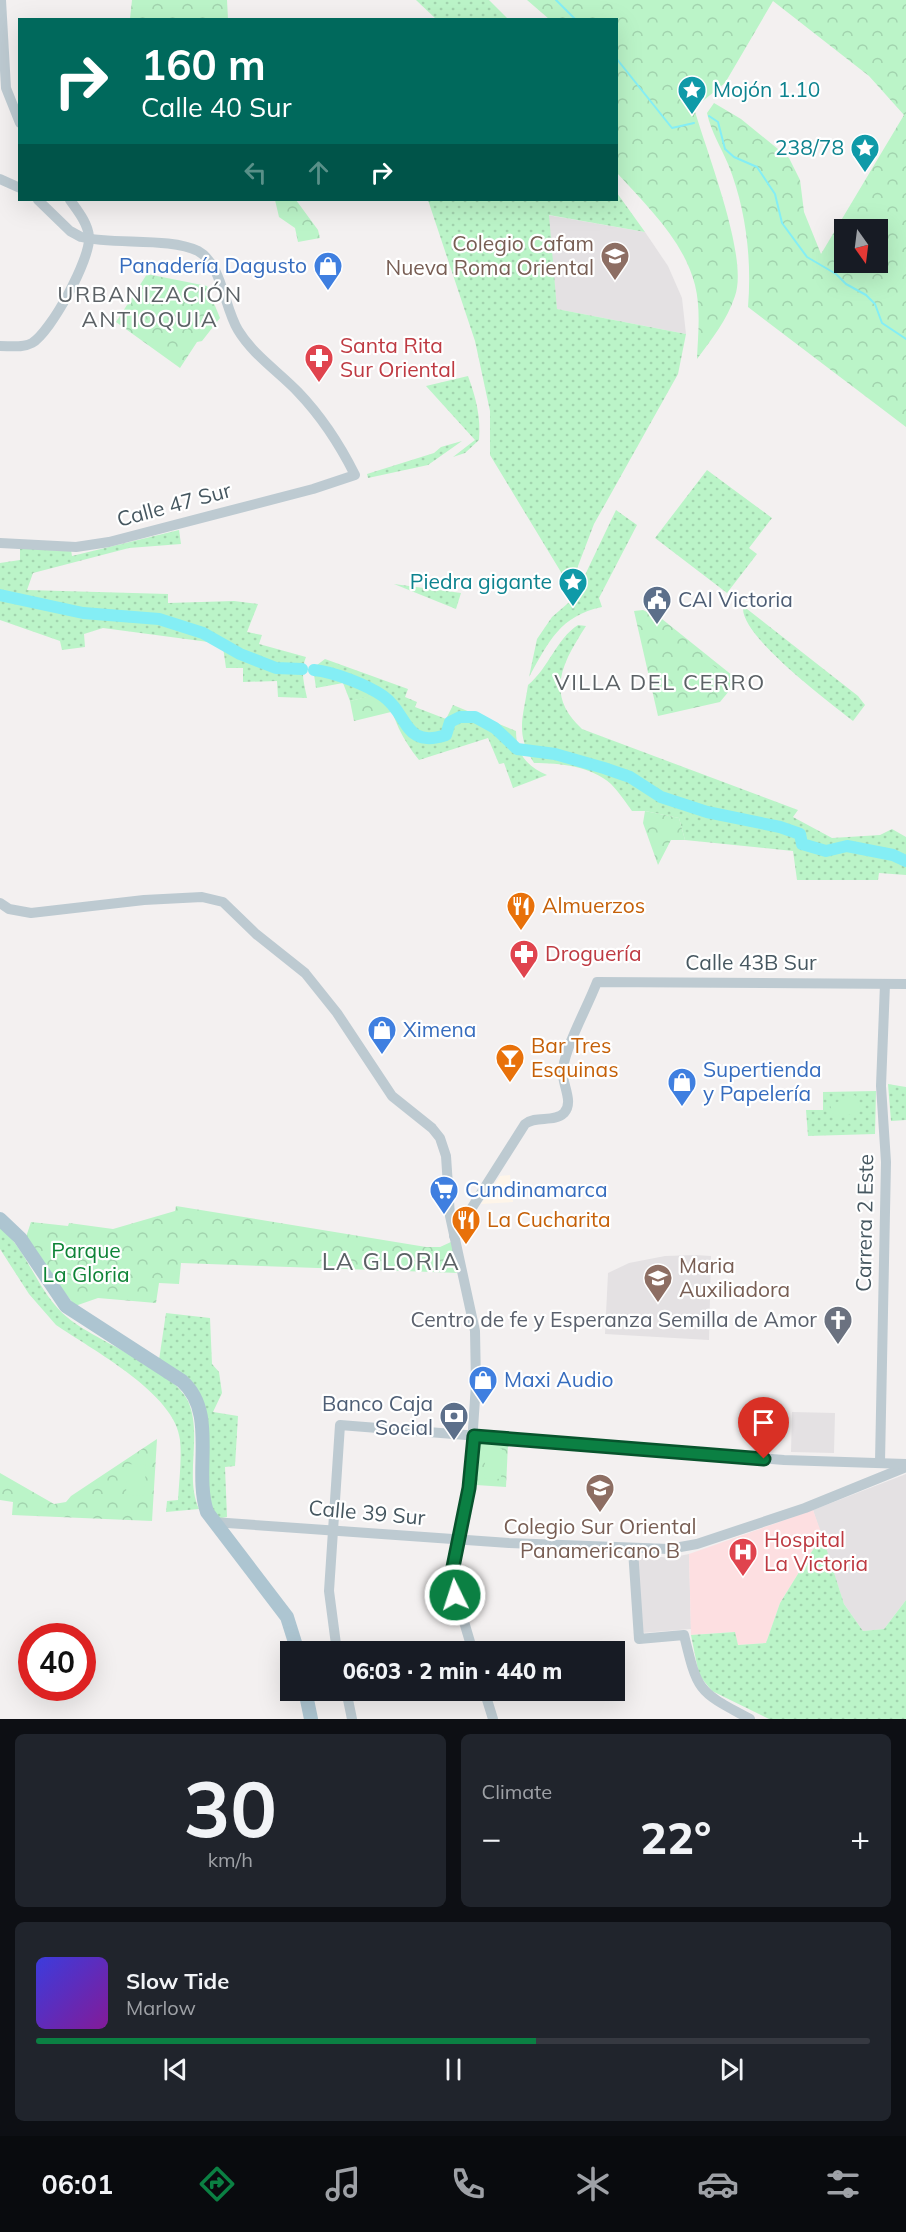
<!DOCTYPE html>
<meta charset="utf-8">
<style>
:root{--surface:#171b24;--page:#20242c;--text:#f1f3f6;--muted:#9ea1a6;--line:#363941;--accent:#0b8043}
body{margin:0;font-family:Mulish,sans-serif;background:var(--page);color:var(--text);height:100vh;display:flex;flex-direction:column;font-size:22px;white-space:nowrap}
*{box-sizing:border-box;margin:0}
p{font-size:20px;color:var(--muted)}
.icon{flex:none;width:33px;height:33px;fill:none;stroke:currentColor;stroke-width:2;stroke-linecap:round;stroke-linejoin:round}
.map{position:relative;height:1719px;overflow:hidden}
.details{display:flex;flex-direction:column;gap:15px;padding:15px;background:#0d0f14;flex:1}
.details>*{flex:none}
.guide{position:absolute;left:18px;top:18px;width:600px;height:183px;border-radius:0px;box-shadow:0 6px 24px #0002;background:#00695c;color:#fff;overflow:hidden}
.needle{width:39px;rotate:166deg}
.tools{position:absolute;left:834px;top:219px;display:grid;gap:12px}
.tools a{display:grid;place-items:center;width:54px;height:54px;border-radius:0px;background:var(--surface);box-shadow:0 6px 24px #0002;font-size:30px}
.speed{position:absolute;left:18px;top:1623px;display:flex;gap:12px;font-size:30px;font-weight:700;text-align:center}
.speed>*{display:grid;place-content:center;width:78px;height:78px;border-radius:50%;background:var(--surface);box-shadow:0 6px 24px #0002;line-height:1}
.speed .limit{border:9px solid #d22;background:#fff;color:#111}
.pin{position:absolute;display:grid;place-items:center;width:51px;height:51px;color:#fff;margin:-62px -26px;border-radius:50% 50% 50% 0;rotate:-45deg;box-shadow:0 0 6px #0007}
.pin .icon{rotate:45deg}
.me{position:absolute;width:66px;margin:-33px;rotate:356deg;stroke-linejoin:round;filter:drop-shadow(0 0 4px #0008)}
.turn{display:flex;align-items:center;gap:21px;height:126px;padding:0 24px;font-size:27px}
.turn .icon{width:78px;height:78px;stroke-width:2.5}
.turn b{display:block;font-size:42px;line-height:51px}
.lanes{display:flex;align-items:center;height:57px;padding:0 24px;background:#0003;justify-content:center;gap:30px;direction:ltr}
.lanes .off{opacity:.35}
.big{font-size:45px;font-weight:800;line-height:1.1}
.details .widget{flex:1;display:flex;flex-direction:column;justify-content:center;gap:9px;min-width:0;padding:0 21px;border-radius:9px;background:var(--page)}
.details .dial{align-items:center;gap:0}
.dial b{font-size:78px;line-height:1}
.song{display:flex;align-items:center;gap:18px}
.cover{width:72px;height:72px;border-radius:9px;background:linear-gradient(135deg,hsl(240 70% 55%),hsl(290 70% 35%))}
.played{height:6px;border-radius:3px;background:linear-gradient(90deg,var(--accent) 60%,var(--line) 60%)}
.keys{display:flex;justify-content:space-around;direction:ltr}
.heat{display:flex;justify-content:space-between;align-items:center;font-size:33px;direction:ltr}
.details .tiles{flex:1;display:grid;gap:15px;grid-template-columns:1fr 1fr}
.widget:last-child{grid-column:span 2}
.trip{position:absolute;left:280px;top:1641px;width:345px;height:60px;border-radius:0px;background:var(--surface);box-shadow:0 6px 24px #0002;font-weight:800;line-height:60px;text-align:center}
.tabs{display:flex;height:96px;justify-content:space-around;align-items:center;background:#090b0e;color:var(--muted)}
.tabs .icon{width:42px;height:42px}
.tabs .current{color:var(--accent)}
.tabs b{font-size:27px;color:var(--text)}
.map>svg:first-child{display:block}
.commercial{fill:#fef5e9}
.education{fill:#e4e1e3}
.medical{fill:#fddfe1}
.grass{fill:url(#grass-dots)}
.park{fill:url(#park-crowns);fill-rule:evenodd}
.garden{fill:#bbf4c8}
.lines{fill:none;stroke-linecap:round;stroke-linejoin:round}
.stream{stroke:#84eef5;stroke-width:2}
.river{stroke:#84eef5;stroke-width:12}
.minor{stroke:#bdcad1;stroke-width:10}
.major{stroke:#adc5d1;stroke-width:14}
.route-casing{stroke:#07532c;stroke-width:15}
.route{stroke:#0b8043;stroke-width:10}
.labels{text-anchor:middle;stroke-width:4.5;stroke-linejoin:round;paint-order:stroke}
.culture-label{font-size:21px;fill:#0d838f;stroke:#fff;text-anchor:end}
.education-label{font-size:21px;fill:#785e54;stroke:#fff;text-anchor:end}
.shop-label{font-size:21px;fill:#366cbe;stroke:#fff;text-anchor:start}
.health-label{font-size:21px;fill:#be3a42;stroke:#fff;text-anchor:start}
.street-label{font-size:21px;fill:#465760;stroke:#fff}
.service-label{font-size:21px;fill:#4e5e75;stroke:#fff;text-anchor:start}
.food-label{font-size:21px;fill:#c56008;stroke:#fff;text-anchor:start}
.park-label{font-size:21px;fill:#0e8437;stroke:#fff}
.worship-label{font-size:21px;fill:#5b616d;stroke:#fff;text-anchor:end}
.neighbourhood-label{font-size:22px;letter-spacing:1.5px;fill:#5c6266;stroke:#fff}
.quarter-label{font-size:24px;letter-spacing:1.5px;fill:#5c6266;stroke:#fff}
</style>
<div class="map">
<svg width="906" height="1719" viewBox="0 0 906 1719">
<defs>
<pattern id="grass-dots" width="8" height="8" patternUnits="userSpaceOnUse" patternTransform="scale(1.5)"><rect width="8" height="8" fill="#bbf4c8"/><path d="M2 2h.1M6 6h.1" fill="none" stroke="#a2d3ae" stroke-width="1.8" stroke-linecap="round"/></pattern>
<pattern id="park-crowns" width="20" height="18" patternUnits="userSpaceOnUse" patternTransform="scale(1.5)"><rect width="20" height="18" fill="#bbf4c8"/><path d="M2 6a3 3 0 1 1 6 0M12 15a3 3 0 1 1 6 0" fill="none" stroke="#a2d3ae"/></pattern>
</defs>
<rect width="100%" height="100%" fill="#f3f0f0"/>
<!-- commercial -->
<path class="commercial" d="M510,1175L513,1202L481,1204L500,1176Z"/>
<!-- education -->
<g class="education">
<path d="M547,215L645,232L668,266L682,298L686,334L557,309Z"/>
<path d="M695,1255L711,1256L709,1340L605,1334L608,1273L629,1263L665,1256Z"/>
<path d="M792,1412L835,1413L834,1453L791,1452Z"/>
<path d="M906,1474V1600L884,1629L863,1631L844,1604L813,1510Z"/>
<path d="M637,1554L669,1558L689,1554L691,1629L642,1633Z"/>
</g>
<!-- medical -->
<path class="medical" d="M813,1510L822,1535L780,1603L766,1643L738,1645L734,1632L691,1635L689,1554Z"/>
<!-- grass -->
<g class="grass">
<path d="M416,0H489L508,19H436Z"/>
<path d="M617,193L645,232L549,215L557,309L686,334L678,374L594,524L570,587L490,455V411L475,341L428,200H616Z"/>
<path d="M468,376C476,398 481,417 479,440L465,453L453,457L475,440L426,386Z"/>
<path d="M462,441L428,465L368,478L367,474L434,453L441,447Z"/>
<path d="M707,470L772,518L749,548L757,554L727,593L655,538Z"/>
<path d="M616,510L637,525L599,598L602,607C560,616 549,641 529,677L537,639L552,617L574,598Z"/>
<path d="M179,530L181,544L129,548L33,573L27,590L168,594V603L234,601L258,604L247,632L262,635L259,644L306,657C300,671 304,683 307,698L278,697L277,681L243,682V668H226L223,647L216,643L103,628L84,634L85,647L62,650L60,641L0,620V563L20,560V548L71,550L72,556Z"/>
<path d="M394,584L461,593L456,609Z"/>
<path d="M743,609H747L858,696L865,705L853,721C829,702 744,639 743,609Z"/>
<path d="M578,625L586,626C563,662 544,694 582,729L798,810L793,817L832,838L880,835L892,829L906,837V875L879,873L878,880H797L793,851L685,840L679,818L645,811H632C626,803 619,792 611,784C591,766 560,763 534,763C515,733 523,719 528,685C549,668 556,639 578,625Z"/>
<path d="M325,659L408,689L405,697L417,702L415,707L446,719L453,705L516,731C516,753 527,767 547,775L513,788L504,763L499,764L488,738L419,760C402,739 393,719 387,693L350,701L343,683L316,688L313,668Z"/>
<path d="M888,1084L906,1087V1120L891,1121Z"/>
<path d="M876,1091L875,1134L808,1136L806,1110H823V1092Z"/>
<path d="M0,1227C29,1252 38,1294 68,1318C97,1342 173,1369 188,1401C203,1435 184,1476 199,1509L166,1512L167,1501L178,1500C179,1481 182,1459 180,1440C176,1394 91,1349 56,1325L29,1294L0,1249Z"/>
<path d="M166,1313L210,1318L212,1364L219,1372L222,1393L213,1412L238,1416L235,1466L225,1467L227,1517L216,1519L209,1502L206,1411L159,1360Z"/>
<path d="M822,1535L844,1604L863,1631L884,1629L906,1600V1719H769L712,1691L699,1675L691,1635L735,1632L738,1645L766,1643L780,1603Z"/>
</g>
<!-- park -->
<g class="park">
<path d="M132,0H227L228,19H130Z"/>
<path d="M527,0H906V427L748,307C752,260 746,208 728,164C721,147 711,132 707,113L714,103L741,119L789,158L800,180L804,212L821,254L904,115L869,76L773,1L725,83L694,108C706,151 749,257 735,296C727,320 712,339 697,359C698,335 701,309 695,285C684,241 647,206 617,173L616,20L549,19ZM844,230H878V262H844Z"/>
<path d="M275,200H296L318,230L320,238L298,242L295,228L279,217Z"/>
<path d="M147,274L207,286L220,318L202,341L197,342L180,368L116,322Z"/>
<path d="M643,610L662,619L738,680L720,702L658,716L634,611Z"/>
<path d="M387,692L391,712L354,721L350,701Z"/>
<path d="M645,811L679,818L685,840H671L658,865L643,823Z"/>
<path d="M176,1206L426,1247H440L451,1242L459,1273L181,1263L179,1284L159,1283L156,1303L98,1298L75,1306L25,1240L31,1222L68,1226L69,1223L113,1229L175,1211Z"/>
<path d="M157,1439L152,1521L12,1515L13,1502L0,1500V1473L54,1504L66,1502L71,1496Z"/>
<path d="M478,1442L508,1444L506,1487L476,1485Z"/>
</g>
<!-- garden -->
<g class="garden">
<path d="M707,661L719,670L702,692L690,682Z"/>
<path d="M855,1095L861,1110L835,1120L830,1105Z"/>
<path d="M486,1448L502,1449L501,1479L484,1478Z"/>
<path d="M127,1464L146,1465L144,1496L126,1495Z"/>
</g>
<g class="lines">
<!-- stream -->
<g class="stream">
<path d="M556,0L576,20"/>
<path d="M616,58L672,128L694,123"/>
<path d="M709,116L718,122L725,149L734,157L757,167L775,194L782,223L807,257L836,274L846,284L866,295L875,304L882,323L906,339"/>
</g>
<!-- river -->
<g class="river">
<path d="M0,595L83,613L159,619L203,633L240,654L276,668L302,669"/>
<path d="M314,670C334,672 367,685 383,696C409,714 403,749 446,735L450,722L460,717H475L495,728L517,749L555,754L604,768L630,777L661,797L707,812L780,827L800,834L802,844L826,851L847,846L893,855L906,861"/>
</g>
<!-- minor -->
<g class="minor">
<path d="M1,0L6,88L20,123"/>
<path d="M0,179L20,188"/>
<path d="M0,346C11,346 23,348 32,343C51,332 91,258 89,237C88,223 77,210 70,200"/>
<path d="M0,543L76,547L109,542L313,489L355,475C340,445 322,417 298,392C279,372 253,355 238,330C224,307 222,264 198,251C170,237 114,245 81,237L70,231L38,200"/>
<path d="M0,903L9,909L31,913L144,900L202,897L223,902L256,934L305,973L337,1013L392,1096L432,1128L440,1138L446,1156L450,1216L475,1331L476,1384L469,1488L451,1578L473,1652"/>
<path d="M454,1236L525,1124C536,1115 554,1123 564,1113C575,1101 560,1082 563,1068C567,1043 587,1008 597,982L906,984"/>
<path d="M880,1462L886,1162L881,1086L885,984"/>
<path d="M213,1522L509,1543L669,1549L697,1544L805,1508L906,1467"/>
<path d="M633,1550L639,1639L684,1635C698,1693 698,1691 750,1719"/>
<path d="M337,1652L329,1591L340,1425L784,1460L906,1464"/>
<path d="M346,1690L352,1719"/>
<path d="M484,1690L493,1719"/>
</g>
<!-- major -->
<g class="major">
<path d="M0,1219L20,1238L66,1306L182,1381C218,1413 193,1470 207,1512L287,1617L298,1652"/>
<path d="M305,1690L311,1719"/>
</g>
</g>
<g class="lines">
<!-- route casing -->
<g class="route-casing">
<path id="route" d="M455,1595L452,1572L469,1488L474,1436L764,1459"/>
</g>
<!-- route -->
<use href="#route" class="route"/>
</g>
<!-- icons -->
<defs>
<g id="sight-pin" transform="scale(1.5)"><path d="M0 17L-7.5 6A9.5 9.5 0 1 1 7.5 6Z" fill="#0f9aa8" stroke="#fff"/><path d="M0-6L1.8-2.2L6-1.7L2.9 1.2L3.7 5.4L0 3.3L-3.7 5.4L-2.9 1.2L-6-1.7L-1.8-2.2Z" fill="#fff"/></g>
<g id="school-pin" transform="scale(1.5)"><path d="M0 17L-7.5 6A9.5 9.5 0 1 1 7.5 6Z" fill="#8d6e63" stroke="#fff"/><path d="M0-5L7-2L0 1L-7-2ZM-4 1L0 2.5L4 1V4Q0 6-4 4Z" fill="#fff"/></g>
<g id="shop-pin" transform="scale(1.5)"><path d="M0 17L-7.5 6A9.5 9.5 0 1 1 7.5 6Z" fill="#3f7fe0" stroke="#fff"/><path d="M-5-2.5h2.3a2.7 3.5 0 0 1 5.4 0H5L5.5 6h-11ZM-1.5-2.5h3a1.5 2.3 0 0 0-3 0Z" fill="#fff"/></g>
<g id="pharmacy-pin" transform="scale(1.5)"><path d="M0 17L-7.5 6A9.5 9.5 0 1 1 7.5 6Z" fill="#e0444e" stroke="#fff"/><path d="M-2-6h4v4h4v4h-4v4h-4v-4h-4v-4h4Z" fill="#fff"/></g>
<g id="civic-pin" transform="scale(1.5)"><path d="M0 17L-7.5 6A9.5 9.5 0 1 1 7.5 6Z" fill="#5c6f8a" stroke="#fff"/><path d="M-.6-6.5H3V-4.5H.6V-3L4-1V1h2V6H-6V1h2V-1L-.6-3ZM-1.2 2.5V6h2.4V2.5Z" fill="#fff"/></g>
<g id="restaurant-pin" transform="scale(1.5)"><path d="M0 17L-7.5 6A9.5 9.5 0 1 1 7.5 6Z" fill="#e8710a" stroke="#fff"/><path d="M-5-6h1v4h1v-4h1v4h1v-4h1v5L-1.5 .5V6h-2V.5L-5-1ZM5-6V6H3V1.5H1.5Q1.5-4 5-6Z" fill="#fff"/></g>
<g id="bar-pin" transform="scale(1.5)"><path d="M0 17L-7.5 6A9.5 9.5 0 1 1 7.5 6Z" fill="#e8710a" stroke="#fff"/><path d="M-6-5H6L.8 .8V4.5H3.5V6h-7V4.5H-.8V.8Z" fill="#fff"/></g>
<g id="supermarket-pin" transform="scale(1.5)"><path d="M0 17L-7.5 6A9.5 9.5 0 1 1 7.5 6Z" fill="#3f7fe0" stroke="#fff"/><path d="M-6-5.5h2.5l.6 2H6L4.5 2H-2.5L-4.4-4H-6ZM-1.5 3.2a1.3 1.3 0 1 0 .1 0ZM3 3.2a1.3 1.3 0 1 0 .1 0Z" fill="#fff"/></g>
<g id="university-pin" transform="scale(1.5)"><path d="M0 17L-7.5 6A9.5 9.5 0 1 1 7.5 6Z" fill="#8d6e63" stroke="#fff"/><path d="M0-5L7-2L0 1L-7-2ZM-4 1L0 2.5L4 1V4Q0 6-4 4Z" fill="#fff"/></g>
<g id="church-pin" transform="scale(1.5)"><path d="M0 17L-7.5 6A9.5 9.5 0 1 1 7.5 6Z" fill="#6b7280" stroke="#fff"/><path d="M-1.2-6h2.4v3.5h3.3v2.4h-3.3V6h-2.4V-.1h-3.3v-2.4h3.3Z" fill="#fff"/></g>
<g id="bank-pin" transform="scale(1.5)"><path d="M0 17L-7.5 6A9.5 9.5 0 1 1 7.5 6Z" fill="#5c6f8a" stroke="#fff"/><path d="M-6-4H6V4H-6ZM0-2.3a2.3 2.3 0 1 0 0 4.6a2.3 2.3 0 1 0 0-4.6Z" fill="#fff"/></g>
<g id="hospital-pin" transform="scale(1.5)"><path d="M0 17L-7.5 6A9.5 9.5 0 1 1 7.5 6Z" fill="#e0444e" stroke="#fff"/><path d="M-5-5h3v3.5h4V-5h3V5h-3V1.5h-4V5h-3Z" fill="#fff"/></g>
</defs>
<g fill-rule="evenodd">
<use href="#sight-pin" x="692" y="90"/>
<use href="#sight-pin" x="865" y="148"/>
<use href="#school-pin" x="615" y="256"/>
<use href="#shop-pin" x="328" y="266"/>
<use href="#pharmacy-pin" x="319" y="358"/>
<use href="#sight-pin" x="573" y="582"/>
<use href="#civic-pin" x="657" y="600"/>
<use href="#restaurant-pin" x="521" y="906"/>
<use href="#pharmacy-pin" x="524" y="954"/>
<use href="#shop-pin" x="382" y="1030"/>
<use href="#bar-pin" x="510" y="1058"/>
<use href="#shop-pin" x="682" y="1082"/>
<use href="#supermarket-pin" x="444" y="1190"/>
<use href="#restaurant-pin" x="466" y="1220"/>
<use href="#university-pin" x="658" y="1278"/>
<use href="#church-pin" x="838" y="1320"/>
<use href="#shop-pin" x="483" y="1380"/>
<use href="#bank-pin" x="454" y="1416"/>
<use href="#university-pin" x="600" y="1488"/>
<use href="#hospital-pin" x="743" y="1552"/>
</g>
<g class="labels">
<!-- culture labels -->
<g class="culture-label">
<text x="713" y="97" text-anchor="start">Mojón 1.10</text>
<text x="844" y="155">238/78</text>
<text x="552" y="589">Piedra gigante</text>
</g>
<!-- education labels -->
<g class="education-label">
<text x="594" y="251">Colegio Cafam<tspan x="594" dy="24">Nueva Roma Oriental</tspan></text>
<text x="679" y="1273" text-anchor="start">Maria<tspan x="679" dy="24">Auxiliadora</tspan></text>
<text x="600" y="1534" text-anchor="middle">Colegio Sur Oriental<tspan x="600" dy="24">Panamericano B</tspan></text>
</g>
<!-- shop labels -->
<g class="shop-label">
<text x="307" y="273" text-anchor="end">Panadería Dagusto</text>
<text x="403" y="1037">Ximena</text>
<text x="703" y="1077">Supertienda<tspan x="703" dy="24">y Papelería</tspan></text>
<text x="465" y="1197">Cundinamarca</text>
<text x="504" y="1387">Maxi Audio</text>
</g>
<!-- health labels -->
<g class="health-label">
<text x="340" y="353">Santa Rita<tspan x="340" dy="24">Sur Oriental</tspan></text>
<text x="545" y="961">Droguería</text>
<text x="764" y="1547">Hospital<tspan x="764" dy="24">La Victoria</tspan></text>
</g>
<!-- street labels -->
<g class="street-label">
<text transform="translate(174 505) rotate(-15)" y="7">Calle 47 Sur</text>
<text x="751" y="970">Calle 43B Sur</text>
<text transform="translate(865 1223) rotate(-89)" y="7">Carrera 2 Este</text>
<text transform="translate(367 1513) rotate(5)" y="7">Calle 39 Sur</text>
</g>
<!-- service labels -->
<g class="service-label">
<text x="678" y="607">CAI Victoria</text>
<text x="433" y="1411" text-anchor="end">Banco Caja<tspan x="433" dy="24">Social</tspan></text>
</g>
<!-- food labels -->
<g class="food-label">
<text x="542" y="913">Almuerzos</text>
<text x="531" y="1053">Bar Tres<tspan x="531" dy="24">Esquinas</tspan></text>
<text x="487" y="1227">La Cucharita</text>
</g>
<!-- park labels -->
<g class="park-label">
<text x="86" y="1258">Parque<tspan x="86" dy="24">La Gloria</tspan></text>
</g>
<!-- worship labels -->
<g class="worship-label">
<text x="817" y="1327">Centro de fe y Esperanza Semilla de Amor</text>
</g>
<!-- neighbourhood labels -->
<g class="neighbourhood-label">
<text x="150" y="302">URBANIZACIÓN<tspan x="150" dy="25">ANTIOQUIA</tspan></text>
<text x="660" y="690">VILLA DEL CERRO</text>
</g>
<!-- quarter labels -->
<g class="quarter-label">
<text x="391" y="1270">LA GLORIA</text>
</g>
</g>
</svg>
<div class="tools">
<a><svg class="needle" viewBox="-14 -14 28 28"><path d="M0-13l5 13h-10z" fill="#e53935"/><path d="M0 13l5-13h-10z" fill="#9ea1a6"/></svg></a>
</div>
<div class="speed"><div class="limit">40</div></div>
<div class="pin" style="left:764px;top:1459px;background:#d93025"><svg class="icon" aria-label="arrive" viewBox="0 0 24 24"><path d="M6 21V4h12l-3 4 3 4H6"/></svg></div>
<svg class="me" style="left:455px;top:1595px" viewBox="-20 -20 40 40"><circle r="17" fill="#0b8043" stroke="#fff" stroke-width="3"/><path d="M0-11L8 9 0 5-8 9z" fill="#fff"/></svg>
<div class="trip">06:03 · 2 min · 440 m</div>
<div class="guide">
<div class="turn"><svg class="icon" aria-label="right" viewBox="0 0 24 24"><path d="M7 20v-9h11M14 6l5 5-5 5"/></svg><div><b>160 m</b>Calle 40 Sur</div></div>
<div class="lanes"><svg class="icon off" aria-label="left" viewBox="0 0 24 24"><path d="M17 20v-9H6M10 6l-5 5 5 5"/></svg><svg class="icon off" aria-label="ahead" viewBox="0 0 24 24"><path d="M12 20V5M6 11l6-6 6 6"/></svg><svg class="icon" aria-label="right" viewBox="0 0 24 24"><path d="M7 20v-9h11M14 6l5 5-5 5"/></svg></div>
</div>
</div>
<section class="details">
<div class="tiles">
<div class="widget dial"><b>30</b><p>km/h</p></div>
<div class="widget"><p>Climate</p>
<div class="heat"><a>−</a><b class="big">22°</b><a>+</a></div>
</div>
<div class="widget">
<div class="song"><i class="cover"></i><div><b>Slow Tide</b><p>Marlow</p></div></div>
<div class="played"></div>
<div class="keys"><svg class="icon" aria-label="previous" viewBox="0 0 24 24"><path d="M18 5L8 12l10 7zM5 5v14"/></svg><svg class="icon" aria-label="pause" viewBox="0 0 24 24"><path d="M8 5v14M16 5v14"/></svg><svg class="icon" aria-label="next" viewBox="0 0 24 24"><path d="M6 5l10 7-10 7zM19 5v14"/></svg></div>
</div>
</div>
</section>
<nav class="tabs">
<b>06:01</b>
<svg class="icon current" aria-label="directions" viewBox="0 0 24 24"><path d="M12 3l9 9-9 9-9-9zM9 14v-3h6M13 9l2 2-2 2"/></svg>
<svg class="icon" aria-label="music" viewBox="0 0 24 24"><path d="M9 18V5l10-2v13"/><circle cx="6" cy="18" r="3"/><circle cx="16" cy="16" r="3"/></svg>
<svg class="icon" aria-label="phone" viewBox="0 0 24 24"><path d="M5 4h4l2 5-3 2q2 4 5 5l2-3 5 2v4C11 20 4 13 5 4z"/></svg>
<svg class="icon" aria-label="climate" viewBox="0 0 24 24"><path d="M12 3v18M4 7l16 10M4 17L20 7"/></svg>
<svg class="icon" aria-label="car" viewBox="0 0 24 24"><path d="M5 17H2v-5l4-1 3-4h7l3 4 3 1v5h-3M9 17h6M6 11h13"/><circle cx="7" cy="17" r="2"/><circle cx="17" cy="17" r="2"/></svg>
<svg class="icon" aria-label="filters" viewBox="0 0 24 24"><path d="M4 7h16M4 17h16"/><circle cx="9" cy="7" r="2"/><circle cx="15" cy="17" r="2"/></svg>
</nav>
